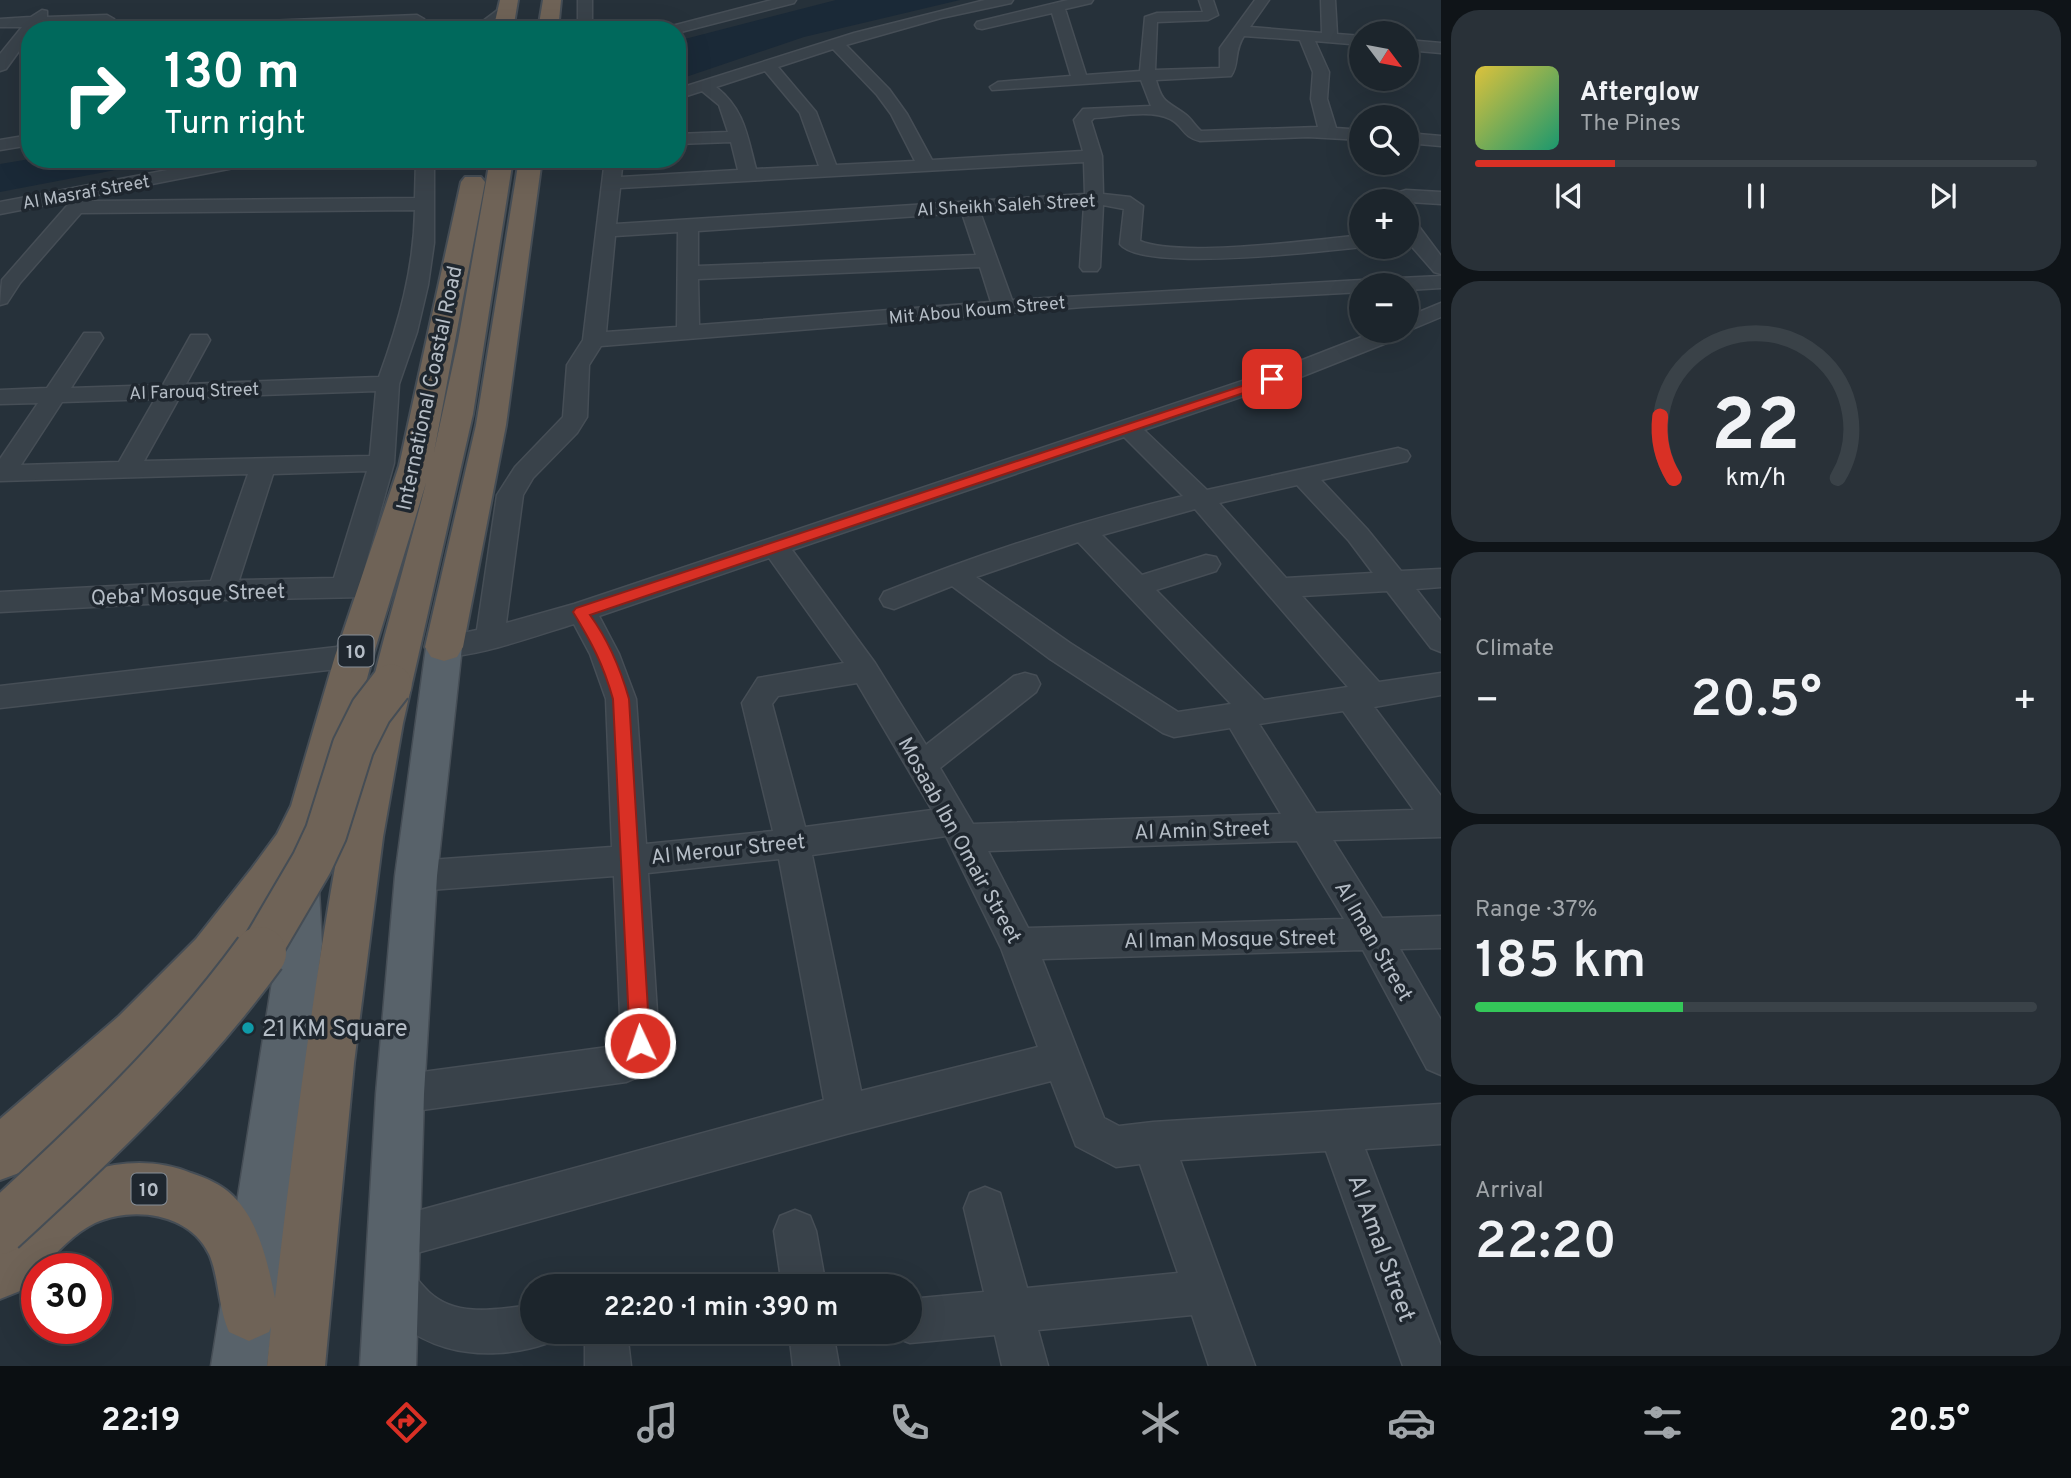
<!DOCTYPE html>
<meta charset="utf-8">
<style>
:root{--surface:#1c252c;--page:#293138;--text:#f1f3f6;--muted:#a0a5a9;--line:#3a4248;--accent:#d93025}
body{margin:0;font-family:Overpass,sans-serif;background:var(--page);color:var(--text);height:100vh;display:flex;flex-direction:column;font-size:26px;white-space:nowrap}
*{box-sizing:border-box;margin:0}
p{font-size:23px;color:var(--muted)}
.icon{flex:none;width:38px;height:38px;fill:none;stroke:currentColor;stroke-width:2;stroke-linecap:round;stroke-linejoin:round}
.map{position:relative;flex:1;overflow:hidden}
.panel{display:flex;flex-direction:column;gap:10px;padding:10px;background:#0f1418;width:630px}
.panel>*{flex:none}
.top-card{position:absolute;left:21px;top:21px;width:665px;height:147px;border-radius:28px;box-shadow:0 7px 28px #0002,0 0 0 2px var(--line);background:#00695c;color:#fff;overflow:hidden}
.needle{width:46px;rotate:122deg}
.fabs{position:absolute;left:1349px;top:21px;display:grid;gap:14px}
.fabs a{display:grid;place-items:center;width:70px;height:70px;border-radius:50%;background:var(--surface);box-shadow:0 7px 28px #0002,0 0 0 2px var(--line);font-size:35px}
.speed{position:absolute;left:21px;top:1253px;display:flex;gap:14px;font-size:35px;font-weight:700;text-align:center}
.speed>*{display:grid;place-content:center;width:91px;height:91px;border-radius:50%;background:var(--surface);box-shadow:0 7px 28px #0002,0 0 0 2px var(--line);line-height:1}
.speed .limit{border:10px solid #d22;background:#fff;color:#111}
.pin{position:absolute;display:grid;place-items:center;width:60px;height:60px;color:#fff;margin:-30px;border-radius:14px;box-shadow:0 4px 10px #0006}
.me{position:absolute;width:77px;margin:-38px;rotate:357deg;stroke-linejoin:round;filter:drop-shadow(0 0 5px #0008)}
.turn{display:flex;align-items:center;gap:24px;height:147px;padding:0 28px;font-size:32px}
.turn .icon{width:91px;height:91px;stroke-width:2.5}
.turn b{display:block;font-size:49px;line-height:60px}
.big{font-size:52px;font-weight:600;line-height:1.1}
.panel .widget{flex:1;display:flex;flex-direction:column;justify-content:center;gap:10px;min-width:0;padding:0 24px;border-radius:28px;background:var(--page)}
.panel .dial{align-items:center;gap:0}
.dial svg{height:182px;overflow:visible;fill:none;stroke:var(--line);stroke-width:7;stroke-linecap:round;text-anchor:middle}
.dial text{fill:var(--text);stroke:none}
.song{display:flex;align-items:center;gap:21px}
.cover{width:84px;height:84px;border-radius:10px;background:linear-gradient(135deg,hsl(50 70% 55%),hsl(160 70% 35%))}
.played{height:7px;border-radius:4px;background:linear-gradient(90deg,var(--accent) 25%,var(--line) 25%)}
.keys{display:flex;justify-content:space-around;direction:ltr}
.heat{display:flex;justify-content:space-between;align-items:center;font-size:38px;direction:ltr}
.charge{height:10px;border-radius:5px;background:linear-gradient(90deg,#34c759 37%,var(--line) 0)}
.trip{position:absolute;left:520px;top:1274px;width:402px;height:70px;border-radius:35px;background:var(--surface);box-shadow:0 7px 28px #0002,0 0 0 2px var(--line);font-weight:600;line-height:70px;text-align:center}
.dock{display:flex;height:112px;justify-content:space-around;align-items:center;background:#0b0f12;color:var(--muted)}
.dock .icon{width:49px;height:49px}
.dock .current{color:var(--accent)}
.dock b{font-size:32px;color:var(--text)}
main{display:flex;flex:1;min-height:0}
.map>svg:first-child{display:block}
.water{fill:#1a2937}
.lines{fill:none;stroke-linecap:round;stroke-linejoin:round}
.minor-casing{stroke:#464e56;stroke-width:3}
.major-casing{stroke:#464e56;stroke-width:3}
.highway-casing{stroke:#454d55;stroke-width:4}
.minor{fill:#39424a;fill-rule:evenodd}
.major{fill:#58626a;fill-rule:evenodd}
.highway{fill:#6f6357;fill-rule:evenodd}
.highway-bridge-far1-casing{stroke:#454d55;stroke-width:45;stroke-linecap:butt}
.highway-bridge-casing{stroke:#454d55;stroke-width:56;stroke-linecap:butt}
.highway-bridge-far1{stroke:#6f6357;stroke-width:41}
.highway-bridge{stroke:#6f6357;stroke-width:52}
.route{fill:#d93025;stroke:#8d1f18;stroke-width:2}
.culture-dot{fill:#0f9aa8;stroke:#1f272f;stroke-width:2.5}
.labels{text-anchor:middle;stroke-width:7;stroke-linejoin:round;paint-order:stroke}
.far-street-label{font-size:18px;fill:#b5bdc6;stroke:#1f272f}
.shield{fill:#1f272f;stroke:#889099;stroke-width:2}
.shield-label{font-size:19px;font-weight:bold;fill:#b5bdc6}
.street-label{font-size:21px;fill:#b5bdc6;stroke:#1f272f}
.near-poi-label{font-size:24px;fill:#b5bdc6;stroke:#1f272f;text-anchor:start}
.near-street-label{font-size:24px;fill:#b5bdc6;stroke:#1f272f}
</style>
<main>
<div class="map">
<svg width="1441" height="1366" viewBox="0 0 1441 1366">
<rect width="100%" height="100%" fill="#26313a"/>
<!-- water -->
<g class="water">
<path d="M836,0H960L804,37L677,80V41Z"/>
<path d="M30,159H173L0,192V164Z"/>
</g>
<g class="lines">
<!-- minor casing -->
<g class="minor-casing">
<g id="minor">
<path d="M578,0H592V23L597,30H582L578,23Z"/>
<path d="M772,0H796L794,3L677,33V30H666L668,27Z"/>
<path d="M985,0H1013L1011,3L941,18L846,45L889,89L907,114L932,160L1083,151L1074,120L1083,109L1151,106L1141,80L992,90L990,87L998,82L1071,76L1052,13L982,29L977,28L975,25L977,22L1068,0H1093L1091,3L1065,9L1086,75L1140,71L1145,17L1157,13L1203,12L1199,0H1213L1218,15L1208,20L1157,22L1155,70L1220,68V48L1255,0H1269L1250,27L1322,33L1321,0H1335L1337,34L1362,36V45L1315,41L1329,72L1327,99L1336,128L1362,130V140L1308,137L1200,141C1182,137 1184,126 1170,119C1150,109 1116,117 1094,118L1091,121L1102,156L1103,194L1130,197L1143,206L1140,241C1179,258 1314,240 1362,235L1363,247C1323,251 1142,273 1120,244L1124,209L1103,205L1100,267L1097,271H1083L1080,267L1084,205L980,212L1012,300L1362,280L1370,283L1379,279L1441,276V288L1407,290V285H1362V292L1083,307L601,346L589,365L587,417L577,433L533,478L523,495L506,623L574,604L1287,366L1377,331H1407V317L1441,303V317L1407,331L1404,336L1303,376L1144,430L1207,490L1398,448L1407,451L1410,456L1407,461L1321,480L1367,529L1401,571L1441,569V587L1416,589L1441,621V652L1431,648L1387,591L1302,596L1379,682L1441,673V695L1374,707L1441,796V837L1333,840L1382,918L1441,916V948L1400,949L1441,1020V1075L1427,1069L1363,950L1042,959L1104,1118L1119,1126L1153,1122L1441,1104V1144L1365,1149L1441,1346V1366H1403L1326,1151L1180,1160L1255,1366H1209L1192,1315L1038,1330L1048,1366H1002L995,1335L910,1343L894,1337L892,1332H910V1299L984,1292L964,1208L970,1193L985,1187L1000,1193L1027,1288L1178,1273L1140,1164L1116,1167L1076,1146L1051,1081L846,1134L395,1259L380,1253L374,1238L380,1223L395,1217L824,1100L779,859L648,873L659,1043L640,1076L626,1082L400,1113L386,1108L380,1094L386,1080L400,1075L615,1046L621,1038L614,876L416,891L404,886L399,876L404,866L416,861L612,847L606,699L590,654L574,624C543,633 463,663 434,655L430,647L434,639L477,630L497,495L515,467L563,417L567,365L583,340L605,159H623L621,177L738,170L731,142L677,144V134L728,132L719,105L702,91L677,99V89L854,33ZM1244,36L1300,40L1313,72L1311,99L1318,127L1201,131C1195,126 1191,118 1185,114C1167,101 1162,103 1156,80L1231,76C1240,63 1233,53 1244,36ZM833,49L877,95L891,114L915,161L836,165L816,112L778,67ZM765,71L800,113L819,166L756,169C747,136 745,110 716,87ZM1084,162L1085,194L616,224L620,188ZM962,213L976,255L698,266V231ZM678,232L677,327L606,332L615,236ZM980,267L991,302L699,325L698,279ZM1124,437L1183,496C1080,521 981,553 884,592L880,599L884,606L894,609L952,586L1050,659L1163,733L1174,737L1230,728L1281,814L973,824L940,768L1036,692L1040,684L1036,676L1025,673L1014,676L926,745L875,663L792,550ZM1297,485L1349,541L1373,573L1286,578L1219,503ZM1195,509L1348,687L1264,700L1156,590L1216,571L1220,564L1216,557L1206,555L1142,575L1102,535ZM1078,542L1231,704L1178,712L1070,643L976,577ZM769,558L844,663L758,678L742,703L773,831L646,844L636,699L619,654L599,616ZM857,683L932,810L805,827L772,704L778,696ZM1343,711L1414,810L1316,813L1259,724ZM946,836L1001,948L1038,1047L861,1091L812,855ZM1297,841L1344,919L1028,928L988,851Z"/>
<path d="M507,3L514,7L512,10L488,30H471Z"/>
<path d="M42,10L47,11V17L107,15L114,19L107,23L39,26L35,30H30V36L6,69L0,71V54L22,27H0V19L31,17Z"/>
<path d="M417,15L424,19L422,22L255,30L180,28L187,24Z"/>
<path d="M1407,40L1441,43V53L1407,50Z"/>
<path d="M1407,133L1441,136V146L1407,143Z"/>
<path d="M30,135V145L0,150V140Z"/>
<path d="M225,159H263L254,164L96,195L91,201L415,198L416,159H434V243L428,285L417,332L399,384L394,463L362,577L375,580L379,587L375,594L365,597L222,600L0,612V592L211,581L248,474L0,481V459L38,403L0,404V390L47,388L84,333H100L103,338L71,388L163,385L191,335H207L210,340L186,384L379,377C399,322 414,269 415,210L81,213L20,283L7,303L0,305L2,280L72,200L0,214V202ZM376,391L370,456L144,461L179,398ZM155,399L119,462L21,465L62,402ZM367,471L334,578L239,580L273,474Z"/>
<path d="M1406,190L1441,192V204L1409,202L1407,204V201H1391L1393,194Z"/>
<path d="M1407,218L1414,220L1441,256V274L1434,272L1407,241Z"/>
<path d="M354,645L364,648L369,656L364,664L354,667L0,708V686Z"/>
<path d="M795,1210L810,1216L816,1231L826,1286H782L774,1231L780,1216Z"/>
<path d="M393,1261C414,1270 415,1279 430,1293C458,1318 498,1309 532,1305V1332H552L548,1343C483,1366 400,1352 371,1283L378,1268Z"/>
<path d="M580,1332H627L631,1366H585V1344Z"/>
<path d="M789,1332H833L839,1366H793Z"/>
</g>
</g>
<!-- major casing -->
<g class="major-casing">
<g id="major">
<path d="M444,634L457,638L462,647L437,876L424,1094L416,1366H360L376,1094L395,876L426,647L431,638Z"/>
<path d="M297,854L312,859L318,872L322,944L267,1366H211L278,944L276,872L282,859Z"/>
</g>
</g>
<!-- highway casing -->
<g class="highway-casing">
<g id="highway">
<path d="M500,0H518L513,30H493Z"/>
<path d="M543,0H561L558,30H538Z"/>
<path d="M490,159H513L473,414L403,723L383,837L354,1063L325,1366H267L271,1327L269,1332L249,1341L229,1332C218,1307 219,1276 209,1254C189,1213 133,1206 95,1223C74,1233 57,1252 42,1269H37V1274L20,1291L0,1299V1232C14,1219 27,1203 43,1193C87,1165 142,1153 191,1173C206,1178 221,1184 233,1196C259,1221 268,1264 275,1298C296,1119 319,941 354,765C373,669 402,577 426,483L373,656L333,807L307,860L228,969L153,1048L19,1173L0,1180V1119L119,1016L196,939L252,868L277,834L291,806L335,656L399,466L461,182L465,177H481L485,182L434,452L458,341Z"/>
<path d="M519,159H542L506,425L463,647L457,657L444,661L431,657L425,647L476,425Z"/>
</g>
</g>
<!-- minor -->
<use href="#minor" class="minor"/>
<!-- major -->
<use href="#major" class="major"/>
<!-- highway -->
<use href="#highway" class="highway"/>
<!-- highway-bridge-far1 casing -->
<g class="highway-bridge-far1-casing">
<path id="highway-bridge-far1" d="M258,955L312,863L326,833L353,747L371,711L391,685"/>
</g>
<!-- highway-bridge casing -->
<g class="highway-bridge-casing">
<path id="highway-bridge" d="M0,1228C94,1142 185,1056 260,953"/>
</g>
<!-- highway-bridge-far1 -->
<use href="#highway-bridge-far1" class="highway-bridge-far1"/>
<!-- highway-bridge -->
<use href="#highway-bridge" class="highway-bridge"/>
</g>
<!-- route -->
<path class="route" d="M1272,376L1276,377V382L590,615C609,641 620,667 629,699L650,1043L647,1050L640,1053L633,1050L630,1043L613,699C603,664 592,643 573,612L576,608Z"/>
<!-- markers -->
<circle class="culture-dot" cx="248" cy="1028" r="7"/>
<g class="labels">
<!-- far-street labels -->
<g class="far-street-label">
<text transform="translate(86 192) rotate(-10)" y="6">Al Masraf Street</text>
<text transform="translate(1006 205) rotate(-3)" y="6">Al Sheikh Saleh Street</text>
<text transform="translate(977 310) rotate(-5)" y="6">Mit Abou Koum Street</text>
<text transform="translate(194 391) rotate(-2)" y="6">Al Farouq Street</text>
</g>
<!-- shield labels -->
<g class="shield">
<rect x="338.5" y="635.5" width="35" height="31" rx="5"/>
<rect x="131.5" y="1173.5" width="35" height="31" rx="5"/>
</g>
<g class="shield-label">
<text x="356" y="658">10</text>
<text x="149" y="1196">10</text>
</g>
<!-- street labels -->
<g class="street-label">
<text transform="translate(429 388) rotate(-78)" y="7">International Coastal Road</text>
<text transform="translate(188 594) rotate(-2)" y="7">Qeba' Mosque Street</text>
<text transform="translate(1202 830) rotate(-2)" y="7">Al Amin Street</text>
<text transform="translate(960 840) rotate(61)" y="7">Mosaab Ibn Omair Street</text>
<text transform="translate(728 849) rotate(-6)" y="7">Al Merour Street</text>
<text transform="translate(1230 939) rotate(-1)" y="7">Al Iman Mosque Street</text>
<text transform="translate(1374 941) rotate(60)" y="7">Al Iman Street</text>
</g>
<!-- near-poi labels -->
<g class="near-poi-label">
<text x="262" y="1036">21 KM Square</text>
</g>
<!-- near-street labels -->
<g class="near-street-label">
<text transform="translate(1382 1248) rotate(70)" y="8">Al Amal Street</text>
</g>
</g>
</svg>
<div class="fabs">
<a><svg class="needle" viewBox="-14 -14 28 28"><path d="M0-13l5 13h-10z" fill="#e53935"/><path d="M0 13l5-13h-10z" fill="#a0a5a9"/></svg></a>
<a><svg class="icon" aria-label="search" viewBox="0 0 24 24"><circle cx="10" cy="10" r="6"/><path d="M15 15l6 6"/></svg></a>
<a>+</a>
<a>−</a>
</div>
<div class="speed"><div class="limit">30</div></div>
<div class="pin" style="left:1272px;top:379px;background:#d93025"><svg class="icon" aria-label="arrive" viewBox="0 0 24 24"><path d="M6 21V4h12l-3 4 3 4H6"/></svg></div>
<svg class="me" style="left:640px;top:1043px" viewBox="-20 -20 40 40"><circle r="17" fill="#d93025" stroke="#fff" stroke-width="3"/><path d="M0-11L8 9 0 5-8 9z" fill="#fff"/></svg>
<div class="trip">22:20 · 1 min · 390 m</div>
<div class="top-card">
<div class="turn"><svg class="icon" aria-label="right" viewBox="0 0 24 24"><path d="M7 20v-9h11M14 6l5 5-5 5"/></svg><div><b>130 m</b>Turn right</div></div>
</div>
</div>
<section class="panel">
<div class="widget">
<div class="song"><i class="cover"></i><div><b>Afterglow</b><p>The Pines</p></div></div>
<div class="played"></div>
<div class="keys"><svg class="icon" aria-label="previous" viewBox="0 0 24 24"><path d="M18 5L8 12l10 7zM5 5v14"/></svg><svg class="icon" aria-label="pause" viewBox="0 0 24 24"><path d="M8 5v14M16 5v14"/></svg><svg class="icon" aria-label="next" viewBox="0 0 24 24"><path d="M6 5l10 7-10 7zM19 5v14"/></svg></div>
</div>
<div class="widget dial"><svg viewBox="0 0 100 80">
<path d="M14 69A42 42 0 1 1 86 69"/>
<path d="M14 69A42 42 0 0 1 8 42" stroke="#d93025"/>
<text x="50" y="56" font-size="32" font-weight="700">22</text>
<text x="50" y="72" font-size="11">km/h</text>
</svg></div>
<div class="widget"><p>Climate</p>
<div class="heat"><a>−</a><b class="big">20.5°</b><a>+</a></div>
</div>
<div class="widget"><p>Range · 37%</p><b class="big">185 km</b><div class="charge"></div></div>
<div class="widget"><p>Arrival</p><b class="big">22:20</b></div>
</section>
</main>
<nav class="dock">
<b>22:19</b>
<svg class="icon current" aria-label="directions" viewBox="0 0 24 24"><path d="M12 3l9 9-9 9-9-9zM9 14v-3h6M13 9l2 2-2 2"/></svg>
<svg class="icon" aria-label="music" viewBox="0 0 24 24"><path d="M9 18V5l10-2v13"/><circle cx="6" cy="18" r="3"/><circle cx="16" cy="16" r="3"/></svg>
<svg class="icon" aria-label="phone" viewBox="0 0 24 24"><path d="M5 4h4l2 5-3 2q2 4 5 5l2-3 5 2v4C11 20 4 13 5 4z"/></svg>
<svg class="icon" aria-label="climate" viewBox="0 0 24 24"><path d="M12 3v18M4 7l16 10M4 17L20 7"/></svg>
<svg class="icon" aria-label="car" viewBox="0 0 24 24"><path d="M5 17H2v-5l4-1 3-4h7l3 4 3 1v5h-3M9 17h6M6 11h13"/><circle cx="7" cy="17" r="2"/><circle cx="17" cy="17" r="2"/></svg>
<svg class="icon" aria-label="filters" viewBox="0 0 24 24"><path d="M4 7h16M4 17h16"/><circle cx="9" cy="7" r="2"/><circle cx="15" cy="17" r="2"/></svg>
<b>20.5°</b>
</nav>
